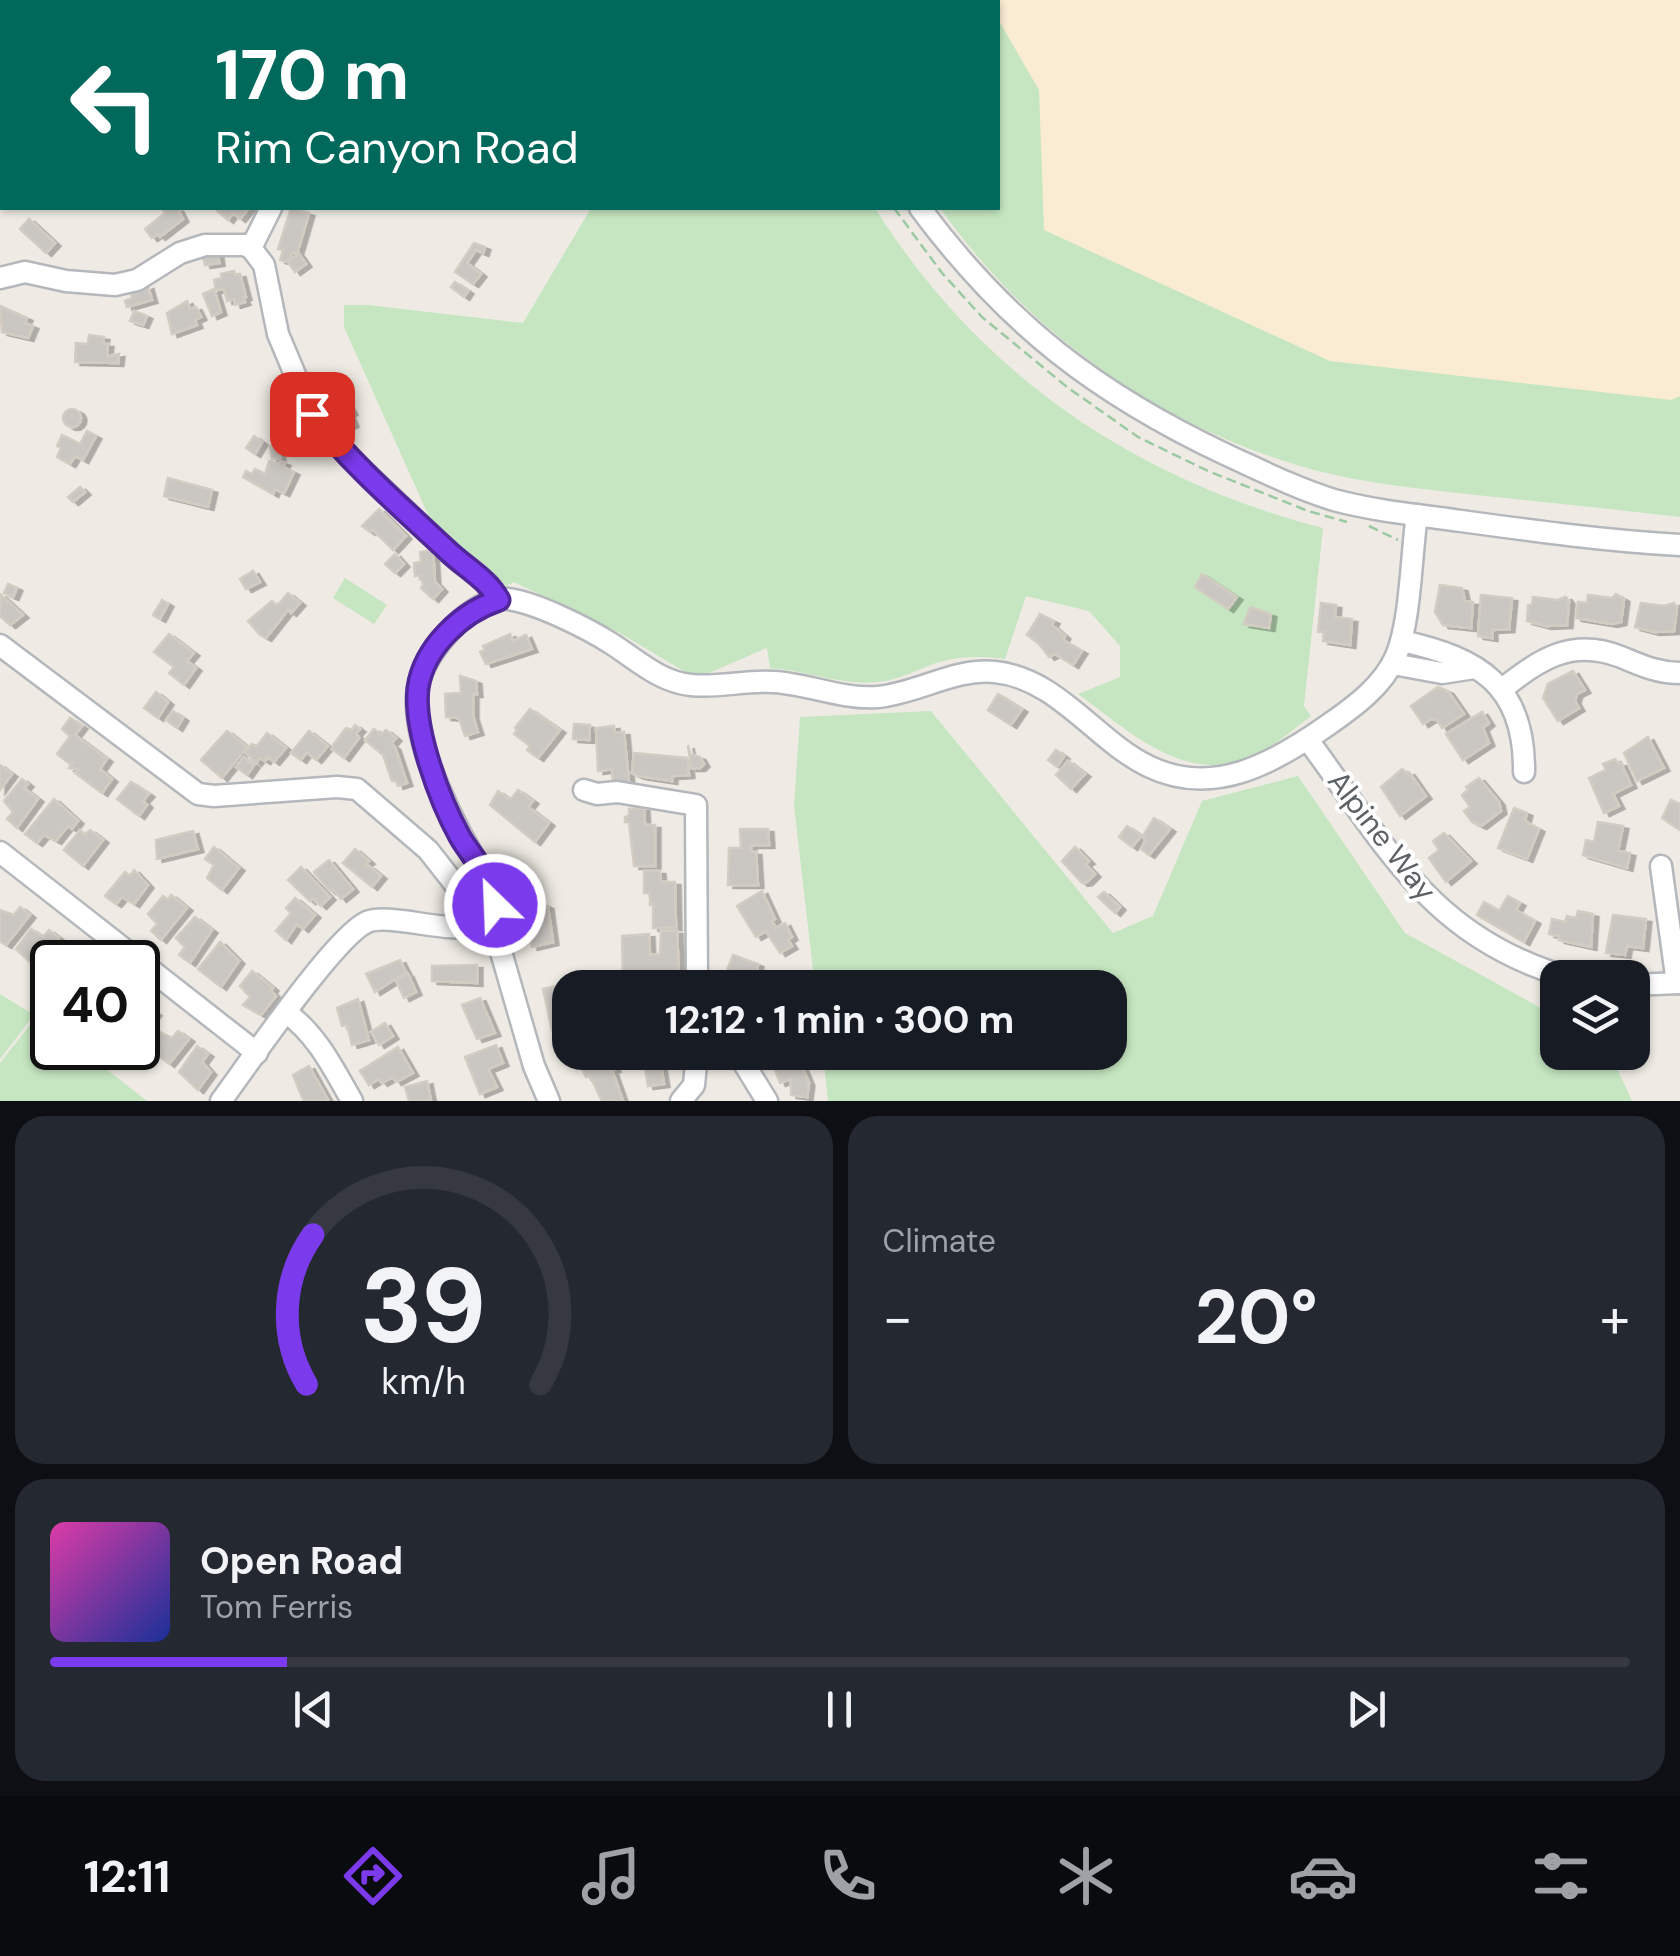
<!DOCTYPE html>
<meta charset="utf-8">
<style>
:root{--surface:#171b24;--page:#242831;--text:#f1f3f6;--muted:#9ea1a6;--line:#363941;--accent:#7c3aed}
body{margin:0;font-family:"DM Sans",sans-serif;background:var(--page);color:var(--text);height:100vh;display:flex;flex-direction:column;font-size:38px;white-space:nowrap}
*{box-sizing:border-box;margin:0}
p{font-size:32px;color:var(--muted)}
.icon{flex:none;width:55px;height:55px;fill:none;stroke:currentColor;stroke-width:2;stroke-linecap:round;stroke-linejoin:round}
.map{position:relative;height:1101px;overflow:hidden}
.side{display:flex;flex-direction:column;gap:15px;padding:15px;background:#0d0f14;flex:1}
.side>*{flex:none}
.top-card{position:absolute;left:0px;top:0px;width:1000px;height:210px;box-shadow:0 2px 8px #0004;background:#00695c;color:#fff;overflow:hidden}
.fabs{position:absolute;left:1540px;top:960px;display:grid;gap:20px}
.fabs a{display:grid;place-items:center;width:110px;height:110px;border-radius:20px;background:var(--surface);box-shadow:0 2px 8px #0004;font-size:50px}
.speed{position:absolute;left:30px;top:940px;display:flex;gap:20px;font-size:50px;font-weight:700;text-align:center}
.speed>*{display:grid;place-content:center;width:130px;height:130px;border-radius:50%;background:var(--surface);box-shadow:0 2px 8px #0004;line-height:1}
.speed .limit{border:5px solid #111;border-radius:15px;background:#fff;color:#111}
.pin{position:absolute;display:grid;place-items:center;width:85px;height:85px;color:#fff;margin:-42px;border-radius:20px;box-shadow:0 5px 15px #0006}
.me{position:absolute;width:110px;margin:-55px;rotate:336deg;stroke-linejoin:round;filter:drop-shadow(0 0 8px #0008)}
.turn{display:flex;align-items:center;gap:35px;height:210px;padding:0 50px;font-size:45px}
.turn .icon{width:130px;height:130px;stroke-width:2.5}
.turn b{display:block;font-size:70px;line-height:85px}
.big{font-size:75px;font-weight:700;line-height:1.1}
.side .tile{flex:1;display:flex;flex-direction:column;justify-content:center;gap:15px;min-width:0;padding:0 35px;border-radius:30px;background:var(--page)}
.side .dial{align-items:center;gap:0}
.dial svg{height:260px;overflow:visible;fill:none;stroke:var(--line);stroke-width:7;stroke-linecap:round;text-anchor:middle}
.dial text{fill:var(--text);stroke:none}
.song{display:flex;align-items:center;gap:30px}
.cover{width:120px;height:120px;border-radius:15px;background:linear-gradient(135deg,hsl(320 70% 55%),hsl(230 70% 35%))}
.played{height:10px;border-radius:5px;background:linear-gradient(90deg,var(--accent) 15%,var(--line) 15%)}
.keys{display:flex;justify-content:space-around;direction:ltr}
.heat{display:flex;justify-content:space-between;align-items:center;font-size:55px;direction:ltr}
.side .tiles{flex:1;display:grid;gap:15px;grid-template-columns:1fr 1fr}
.tile:last-child{grid-column:span 2}
.trip{position:absolute;left:552px;top:970px;width:575px;height:100px;border-radius:30px;background:var(--surface);box-shadow:0 2px 8px #0004;font-weight:700;line-height:100px;text-align:center}
.dock{display:flex;height:160px;justify-content:space-around;align-items:center;background:#090b0e;color:var(--muted)}
.dock .icon{width:70px;height:70px}
.dock .current{color:var(--accent)}
.dock b{font-size:45px;color:var(--text)}
.map>svg:first-child{display:block}
.green{fill:#c5e6c0}
.sand{fill:#faecd3}
.building{fill:#cac6c1;stroke:#d3ccc2;stroke-width:2.5;filter:url(#shadow)}
.lines{fill:none;stroke-linecap:round;stroke-linejoin:round}
.minor-casing{stroke:#b4b7bb;stroke-width:25}
.path{stroke:#9acaa3;stroke-width:2.5;stroke-dasharray:10 5;stroke-linecap:butt}
.minor{stroke:#fff;stroke-width:20}
.route-casing{stroke:#51269a;stroke-width:25}
.route{stroke:#7c3aed;stroke-width:18}
.labels{text-anchor:middle;stroke-width:8;stroke-linejoin:round;paint-order:stroke}
.street-label{font-size:30px;fill:#5c6165;stroke:#fff}
</style>
<div class="map">
<svg width="1680" height="1101" viewBox="0 0 1680 1101">
<defs>
<filter id="shadow"><feDropShadow dx="5.5" dy="3" stdDeviation="0" flood-color="#0004"/></filter>
</defs>
<rect width="100%" height="100%" fill="#efebe4"/>
<!-- green -->
<g class="green">
<path d="M700,0H1680V517C1612,509 1544,502 1476,495C1416,488 1355,483 1297,465C1153,422 1026,330 940,208H998V2Z"/>
<path d="M591,208H875C979,374 1134,479 1323,528L1304,706L1311,716C1297,727 1282,739 1267,749C1192,793 1136,736 1078,694L1120,677V646L1089,611L1026,596L1005,659C982,656 959,656 936,663C916,670 899,680 877,682C841,686 806,670 770,668L767,648L702,676L687,673L620,633L514,582L506,586L430,519L344,327V305H368L523,323Z"/>
<path d="M345,578L387,605L374,624L333,598Z"/>
<path d="M931,711L1113,933L1153,916L1202,801L1298,776L1405,933L1557,1017L1558,1052L1610,1053L1632,1101H828L823,1053L1110,1052V988L815,987L794,806L800,717Z"/>
<path d="M0,994L34,1015L0,1059Z"/>
<path d="M37,1016L52,1027V1048H79L147,1101H0V1063Z"/>
</g>
<!-- sand -->
<path class="sand" d="M986,0H1680V396L1671,400L1330,361L1044,230L1039,90L998,19V2Z"/>
<!-- building -->
<g class="building">
<path d="M167,208L178,209L183,219L160,237L158,234L152,238L145,229L165,213L163,210Z"/>
<path d="M220,208H249L240,219L233,213L228,220L217,211Z"/>
<path d="M291,208L309,213L297,254L292,253L290,260L299,254L306,264L295,272L288,262L280,260L283,250L278,249Z"/>
<path d="M29,219L55,243L46,253L20,229Z"/>
<path d="M474,243L485,247L483,253L476,250L467,263L481,274L473,284L455,272Z"/>
<path d="M202,253L218,254L219,263L205,265Z"/>
<path d="M234,271L235,275L240,274L246,297L243,298L245,302L235,305L234,299L227,301L224,289L216,290L214,280L222,278L221,274Z"/>
<path d="M455,282L468,291L464,297L451,287Z"/>
<path d="M148,286L152,300L127,307L125,301L132,298L131,294Z"/>
<path d="M214,289L221,312L212,316L203,294Z"/>
<path d="M187,301L190,309L196,307L201,317L195,320L197,325L172,334L167,313Z"/>
<path d="M0,306L27,318L25,323L33,326L28,338L2,332Z"/>
<path d="M134,311L147,316L143,325L130,321Z"/>
<path d="M89,335L104,337L103,344H108L107,356L119,354L118,363L75,362L76,343L88,344Z"/>
<path d="M332,374L352,412L349,414L353,424L347,427L324,378Z"/>
<circle cx="72" cy="418" r="9"/>
<path d="M87,431L96,436L83,460L75,456L70,464L57,457L61,448L57,446L62,435L80,444Z"/>
<path d="M254,436L262,442L255,454L246,448Z"/>
<path d="M278,444L280,458L272,459L270,446Z"/>
<path d="M269,461L279,464L280,461L285,463L283,467L294,472L284,493L275,489L273,494L243,477L246,471L252,474L255,469L265,474Z"/>
<path d="M168,478L212,490L208,507L164,496Z"/>
<path d="M80,487L85,492L73,502L68,497Z"/>
<path d="M379,509L406,536L393,550L372,529L370,532L362,526Z"/>
<path d="M433,550L435,582L442,589L433,599L421,588L423,585L421,575L415,576L414,563L421,562L420,552Z"/>
<path d="M395,554L404,564L395,573L385,564Z"/>
<path d="M253,571L260,582L246,589L240,579Z"/>
<path d="M1202,574L1237,597L1228,609L1195,587Z"/>
<path d="M8,584L17,588L13,597L4,593Z"/>
<path d="M1440,585L1462,588L1465,601L1473,602L1471,628L1443,625L1435,612Z"/>
<path d="M288,593L300,603L291,613L288,610L266,638L260,635L248,621L272,601L277,606Z"/>
<path d="M1616,594L1624,599L1621,622L1612,624L1576,618L1578,602L1587,603L1588,595L1612,598Z"/>
<path d="M1,595L23,615L10,625L0,616Z"/>
<path d="M1481,595L1512,598L1509,629L1492,630V638L1478,636Z"/>
<path d="M1533,597L1557,600L1566,597L1569,601L1567,625L1546,626L1527,621L1528,605H1532Z"/>
<path d="M162,600L168,604L160,619L153,615Z"/>
<path d="M1321,603L1336,605L1335,617L1352,619L1350,645L1323,641L1324,632H1318Z"/>
<path d="M1641,603L1664,606L1674,603L1677,607L1674,631L1654,632L1635,627Z"/>
<path d="M1250,607L1271,614L1269,628L1244,624Z"/>
<path d="M1040,614L1054,621L1052,625L1065,636L1063,640L1082,651L1073,665L1055,654L1049,657L1039,644L1027,635Z"/>
<path d="M169,634L194,653L187,661L196,668L184,685L169,673L174,667L154,652Z"/>
<path d="M510,634L513,641L526,635L532,649L486,664L480,652L485,650L483,646Z"/>
<path d="M1573,671L1585,690L1577,694L1575,701L1579,708L1558,721L1543,698L1548,684Z"/>
<path d="M460,676L476,681L477,694H473V716L478,732L465,736L459,718L446,717L445,694L461,693Z"/>
<path d="M1438,687L1448,691L1464,714L1442,728L1437,720L1431,719L1423,724L1411,706Z"/>
<path d="M156,692L168,702L158,718L144,708Z"/>
<path d="M998,694L1022,709L1011,725L988,710Z"/>
<path d="M530,709L560,730L538,758L527,750L530,746L514,734L517,730L515,728Z"/>
<path d="M173,711L183,718L177,728L166,720Z"/>
<path d="M1482,712L1489,723L1483,728L1489,743L1463,760L1446,734Z"/>
<path d="M70,718L82,726L75,735L107,759L100,769L112,779L102,793L75,773L78,769L69,768L73,762L70,764L57,754L70,736L62,729Z"/>
<path d="M574,724L590,725L589,740L573,739Z"/>
<path d="M355,725L360,729L356,733L359,738L344,758L332,749L333,745L346,728L352,730Z"/>
<path d="M614,726L615,733L624,732L629,782L613,784L612,769L598,771L596,728Z"/>
<path d="M374,729L381,735L386,730L396,738L391,744L395,747L407,783L398,786L396,780L392,781L383,755L365,740Z"/>
<path d="M227,731L247,747L222,778L201,760Z"/>
<path d="M309,731L328,746L316,760L307,752L301,760L291,753Z"/>
<path d="M267,733L286,748L274,762L268,757L265,761L260,758L256,763L245,752L252,744L257,746Z"/>
<path d="M1648,737L1664,768L1637,781L1624,753Z"/>
<path d="M688,745L690,754L700,757L704,764L700,768H691Z"/>
<path d="M1056,750L1064,756L1057,767L1048,760Z"/>
<path d="M634,753L687,758L689,775L672,776V781L639,776L632,773Z"/>
<path d="M244,757L254,765L247,775L236,767Z"/>
<path d="M1615,759L1618,764L1621,763L1631,785L1613,794L1619,806L1604,813L1589,778L1606,770L1603,764Z"/>
<path d="M1068,761L1085,774L1071,789L1056,775Z"/>
<path d="M0,765L12,774L0,790Z"/>
<path d="M1402,769L1407,773L1409,772L1426,796L1400,816L1381,787Z"/>
<path d="M1479,778L1499,802L1501,811L1481,826L1472,822L1464,811L1470,807L1462,795L1468,790L1466,787Z"/>
<path d="M22,779L28,784L24,788L38,799L17,828L7,819L13,812L4,801Z"/>
<path d="M131,782L149,794L143,801L147,805L139,816L117,799Z"/>
<path d="M518,790L533,801L528,807L549,823L535,842L490,805L498,791L510,800Z"/>
<path d="M54,799L78,821L72,829L68,826L56,841L44,835L37,843L25,834Z"/>
<path d="M1671,800L1680,804V830L1662,818Z"/>
<path d="M644,808L645,825H655V866H634L629,822H625V817L629,816V809Z"/>
<path d="M1514,808L1527,813L1525,821L1539,829L1527,859L1498,848Z"/>
<path d="M1154,818L1170,829L1149,855L1141,849L1145,841L1143,836Z"/>
<path d="M1598,822L1623,826L1618,851L1630,853L1627,868L1583,855L1586,840L1594,842Z"/>
<path d="M1127,826L1141,836L1132,847L1119,837Z"/>
<path d="M740,829H768L769,845H751V852H756L758,885H728L729,848H741Z"/>
<path d="M80,830L85,835L90,830L103,840L83,866L64,850Z"/>
<path d="M193,831L198,849L157,859L156,840Z"/>
<path d="M1444,833L1471,861L1446,882L1429,858L1439,850L1433,841Z"/>
<path d="M214,847L239,868L222,890L207,878L214,865L205,859Z"/>
<path d="M1075,847L1089,861L1085,864L1095,874L1087,882L1082,883L1062,861Z"/>
<path d="M355,849L369,861L364,866H369L381,876L372,887L343,863Z"/>
<path d="M329,860L353,889L341,899L333,889L330,891L314,872Z"/>
<path d="M301,867L330,897L321,906L312,898L310,901L288,880Z"/>
<path d="M134,870L148,885L134,904L122,897L116,904L105,896L125,872L130,876Z"/>
<path d="M644,871H660L661,882H675L676,927L653,928V904L650,905V893H644Z"/>
<path d="M762,891L775,919L772,921L776,928L785,923L792,937L788,940L792,946L780,953L766,931L756,937L737,906Z"/>
<path d="M1104,892L1120,907L1115,913L1098,897Z"/>
<path d="M171,895L187,908L161,940L151,931L157,924L148,914L163,896L168,900Z"/>
<path d="M1508,896L1520,903L1516,910L1535,921L1524,942L1477,915L1484,902L1499,911Z"/>
<path d="M295,898L315,915L303,929L297,924L286,940L276,931L291,913L286,908Z"/>
<path d="M541,903L548,906L553,942L532,947L526,913L535,911L533,905Z"/>
<path d="M20,907L30,915L6,945L0,941V910L14,915Z"/>
<path d="M1578,911L1593,914L1591,947L1559,940V936L1549,934L1552,919L1565,922L1567,916L1576,918Z"/>
<path d="M1613,915L1646,919L1643,948L1627,946L1625,955L1606,953Z"/>
<path d="M195,917L212,930L190,963L179,955L185,947L176,938Z"/>
<path d="M31,929L43,937L49,930L59,938L39,962L33,957L30,962L16,949Z"/>
<path d="M661,931H677L679,977L623,978L622,936L649,934L650,955L660,954Z"/>
<path d="M220,942L239,961L221,987L198,969Z"/>
<path d="M68,945L80,954L73,962H54Z"/>
<path d="M733,955L758,964L757,973L746,974L752,975L751,980L757,988H725L726,973Z"/>
<path d="M400,960L406,972L375,992L366,974Z"/>
<path d="M477,965V983L432,981V966Z"/>
<path d="M252,971L273,988L271,991L276,996L261,1015L243,1005L250,997L240,986Z"/>
<path d="M408,974L416,992L404,998L396,980Z"/>
<path d="M565,984L570,1006V1045L563,1028L552,1030L543,989Z"/>
<path d="M480,998L495,1033L477,1039L462,1005Z"/>
<path d="M358,999L369,1040L352,1045L347,1024L342,1026L337,1008Z"/>
<path d="M145,1005L156,1013L138,1035V1012Z"/>
<path d="M385,1023L393,1036L379,1045L371,1032Z"/>
<path d="M178,1031L189,1039L169,1064L148,1047L160,1032L172,1038Z"/>
<path d="M496,1045L503,1063L488,1069L497,1087L480,1094L465,1057Z"/>
<path d="M197,1046L208,1054L202,1062L211,1072L198,1090L179,1072Z"/>
<path d="M398,1047L413,1073L396,1082L393,1077L382,1083L379,1079L369,1085L360,1071Z"/>
<path d="M637,1052H667L661,1066L664,1084L648,1086L644,1062L640,1061L642,1056Z"/>
<path d="M768,1052H796L809,1083L807,1097L791,1095V1079L780,1083Z"/>
<path d="M610,1055L615,1069L612,1070L623,1101H602L590,1076L586,1077L582,1069Z"/>
<path d="M309,1066L328,1100L325,1101H304L302,1097L293,1075Z"/>
<path d="M427,1081L431,1101H409L405,1087Z"/>
</g>
<g class="lines">
<!-- minor casing -->
<g class="minor-casing">
<g id="minor">
<path d="M786,0L788,2"/>
<path d="M0,14L2,15"/>
<path d="M920,208C1007,325 1097,394 1229,456C1264,472 1298,489 1334,500C1375,511 1419,515 1461,521C1534,531 1607,541 1680,545"/>
<path d="M251,248L271,208"/>
<path d="M0,278L25,272L66,281L115,285L137,280L180,253L205,245H244L251,248L264,265L278,334L312,415L351,459L454,557L488,584L499,599"/>
<path d="M1402,641C1479,658 1525,685 1524,772"/>
<path d="M0,645L198,794L214,796L337,787L357,789L428,850L497,938L534,1066L549,1101"/>
<path d="M1393,664L1442,673L1474,668"/>
<path d="M1501,690C1539,660 1571,637 1621,657C1641,665 1657,673 1680,673"/>
<path d="M1308,740C1387,847 1432,939 1570,978"/>
<path d="M584,790L597,794L617,792L696,805L697,988"/>
<path d="M0,852L257,1053"/>
<path d="M1661,866L1677,983"/>
<path d="M1632,985L1680,983"/>
<path d="M287,1013C318,1036 333,1068 352,1101"/>
<path d="M737,1052L767,1101"/>
<path d="M221,1101C247,1066 335,936 367,922C400,908 518,963 490,884C461,838 405,738 419,682C424,663 437,645 450,631C463,616 487,597 508,599C537,603 587,628 612,644C637,660 660,682 691,685C719,688 746,680 774,682C809,684 843,700 878,697C918,693 955,668 995,672C1057,678 1095,740 1148,766C1213,798 1274,763 1328,725C1354,707 1383,686 1396,656C1411,620 1411,555 1417,515"/>
<path d="M681,1101L694,1085L697,1052"/>
</g>
</g>
<!-- path -->
<g class="path">
<path d="M754,0L756,2"/>
<path d="M894,208L942,273L982,317L1067,387L1138,437L1208,471L1308,511L1347,522"/>
<path d="M1369,526L1398,540"/>
</g>
<!-- minor -->
<use href="#minor" class="minor"/>
</g>
<g class="lines">
<!-- route casing -->
<g class="route-casing">
<path id="route" d="M312,414C352,465 402,508 449,552C466,568 487,579 499,600C462,612 424,647 418,688C413,729 440,801 460,837C472,858 496,880 495,905"/>
</g>
<!-- route -->
<use href="#route" class="route"/>
</g>
<g class="labels">
<!-- street labels -->
<g class="street-label">
<text transform="translate(1382 836) rotate(52)" y="10">Alpine Way</text>
</g>
</g>
</svg>
<div class="fabs">
<a><svg class="icon" aria-label="layers" viewBox="0 0 24 24"><path d="M12 4l9 5-9 5-9-5zM3 14l9 5 9-5"/></svg></a>
</div>
<div class="speed"><div class="limit">40</div></div>
<div class="pin" style="left:312px;top:414px;background:#d93025"><svg class="icon" aria-label="arrive" viewBox="0 0 24 24"><path d="M6 21V4h12l-3 4 3 4H6"/></svg></div>
<svg class="me" style="left:495px;top:905px" viewBox="-20 -20 40 40"><circle r="17" fill="#7c3aed" stroke="#fff" stroke-width="3"/><path d="M0-11L8 9 0 5-8 9z" fill="#fff"/></svg>
<div class="trip">12:12 · 1 min · 300 m</div>
<div class="top-card">
<div class="turn"><svg class="icon" aria-label="left" viewBox="0 0 24 24"><path d="M17 20v-9H6M10 6l-5 5 5 5"/></svg><div><b>170 m</b>Rim Canyon Road</div></div>
</div>
</div>
<section class="side">
<div class="tiles">
<div class="tile dial"><svg viewBox="0 0 100 80">
<path d="M14 69A42 42 0 1 1 86 69"/>
<path d="M14 69A42 42 0 0 1 16 23" stroke="#7c3aed"/>
<text x="50" y="56" font-size="32" font-weight="700">39</text>
<text x="50" y="72" font-size="11">km/h</text>
</svg></div>
<div class="tile"><p>Climate</p>
<div class="heat"><a>−</a><b class="big">20°</b><a>+</a></div>
</div>
<div class="tile">
<div class="song"><i class="cover"></i><div><b>Open Road</b><p>Tom Ferris</p></div></div>
<div class="played"></div>
<div class="keys"><svg class="icon" aria-label="previous" viewBox="0 0 24 24"><path d="M18 5L8 12l10 7zM5 5v14"/></svg><svg class="icon" aria-label="pause" viewBox="0 0 24 24"><path d="M8 5v14M16 5v14"/></svg><svg class="icon" aria-label="next" viewBox="0 0 24 24"><path d="M6 5l10 7-10 7zM19 5v14"/></svg></div>
</div>
</div>
</section>
<nav class="dock">
<b>12:11</b>
<svg class="icon current" aria-label="directions" viewBox="0 0 24 24"><path d="M12 3l9 9-9 9-9-9zM9 14v-3h6M13 9l2 2-2 2"/></svg>
<svg class="icon" aria-label="music" viewBox="0 0 24 24"><path d="M9 18V5l10-2v13"/><circle cx="6" cy="18" r="3"/><circle cx="16" cy="16" r="3"/></svg>
<svg class="icon" aria-label="phone" viewBox="0 0 24 24"><path d="M5 4h4l2 5-3 2q2 4 5 5l2-3 5 2v4C11 20 4 13 5 4z"/></svg>
<svg class="icon" aria-label="climate" viewBox="0 0 24 24"><path d="M12 3v18M4 7l16 10M4 17L20 7"/></svg>
<svg class="icon" aria-label="car" viewBox="0 0 24 24"><path d="M5 17H2v-5l4-1 3-4h7l3 4 3 1v5h-3M9 17h6M6 11h13"/><circle cx="7" cy="17" r="2"/><circle cx="17" cy="17" r="2"/></svg>
<svg class="icon" aria-label="filters" viewBox="0 0 24 24"><path d="M4 7h16M4 17h16"/><circle cx="9" cy="7" r="2"/><circle cx="15" cy="17" r="2"/></svg>
</nav>
